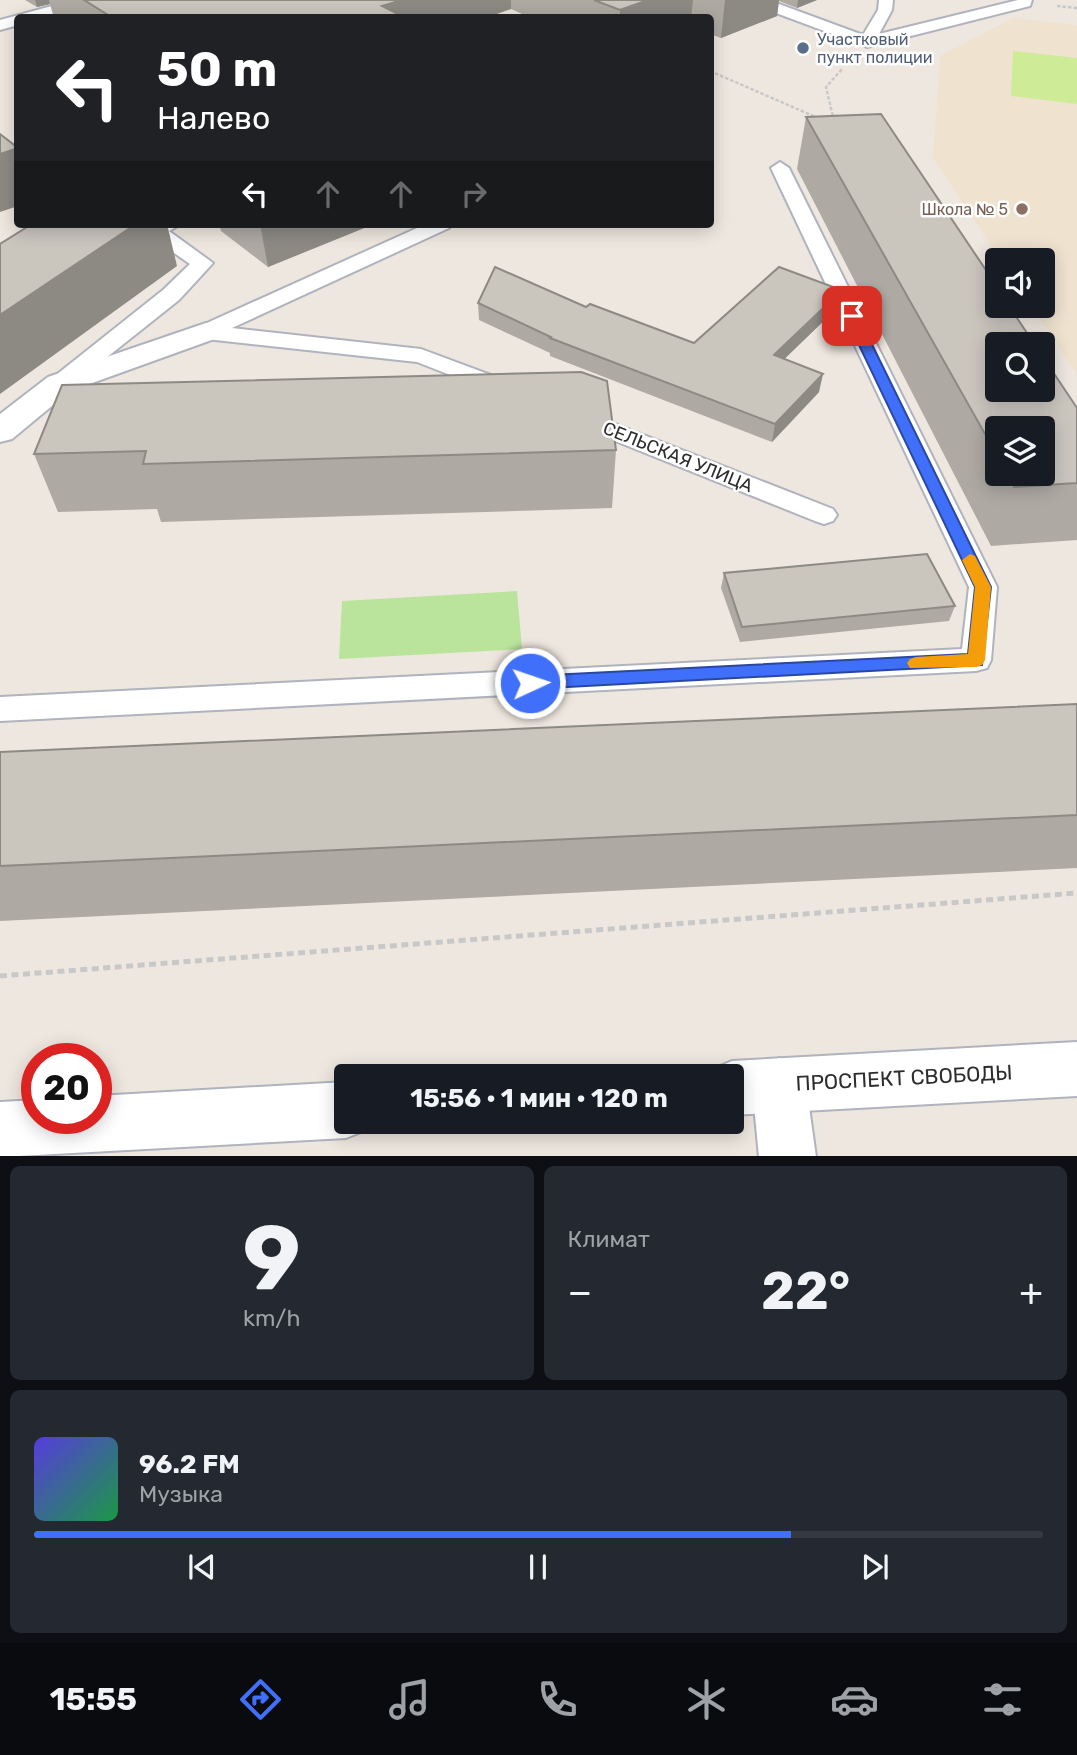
<!DOCTYPE html>
<html lang="ru">
<meta charset="utf-8">
<style>
:root{--surface:#171b24;--page:#242831;--text:#f1f3f6;--muted:#9ea1a6;--line:#363941;--accent:#406ffa}
body{margin:0;font-family:Rubik,sans-serif;background:var(--page);color:var(--text);height:100vh;display:flex;flex-direction:column;font-size:26px;white-space:nowrap}
*{box-sizing:border-box;margin:0}
p{font-size:23px;color:var(--muted)}
.icon{flex:none;width:38px;height:38px;fill:none;stroke:currentColor;stroke-width:2;stroke-linecap:round;stroke-linejoin:round}
.map{position:relative;height:1156px;overflow:hidden}
.sheet{display:flex;flex-direction:column;gap:10px;padding:10px;background:#0d0f14;flex:1}
.sheet>*{flex:none}
.guide{position:absolute;left:14px;top:14px;width:700px;height:214px;border-radius:7px;box-shadow:0 4px 18px #0003;background:#202124;color:#fff;overflow:hidden}
.buttons{position:absolute;left:985px;top:248px;display:grid;gap:14px}
.buttons a{display:grid;place-items:center;width:70px;height:70px;border-radius:7px;background:var(--surface);box-shadow:0 4px 18px #0003;font-size:35px}
.speed{position:absolute;left:21px;top:1043px;display:flex;gap:14px;font-size:35px;font-weight:700;text-align:center}
.speed>*{display:grid;place-content:center;width:91px;height:91px;border-radius:50%;background:var(--surface);box-shadow:0 4px 18px #0003;line-height:1}
.speed .limit{border:10px solid #d22;background:#fff;color:#111}
.pin{position:absolute;display:grid;place-items:center;width:60px;height:60px;color:#fff;margin:-30px;border-radius:14px;box-shadow:0 4px 10px #0006}
.me{position:absolute;width:77px;margin:-38px;rotate:87deg;stroke-linejoin:round;filter:drop-shadow(0 0 5px #0008)}
.turn{display:flex;align-items:center;gap:24px;height:147px;padding:0 28px;font-size:32px}
.turn .icon{width:91px;height:91px;stroke-width:2.5}
.turn b{display:block;font-size:49px;line-height:60px}
.lanes{display:flex;align-items:center;height:66px;padding:0 28px;background:#0003;justify-content:center;gap:35px;direction:ltr}
.lanes .off{opacity:.35}
.big{font-size:52px;font-weight:700;line-height:1.1}
.sheet .tile{flex:1;display:flex;flex-direction:column;justify-content:center;gap:10px;min-width:0;padding:0 24px;border-radius:10px;background:var(--page)}
.sheet .dial{align-items:center;gap:0}
.dial b{font-size:91px;line-height:1}
.song{display:flex;align-items:center;gap:21px}
.cover{width:84px;height:84px;border-radius:10px;background:linear-gradient(135deg,hsl(250 70% 55%),hsl(140 70% 35%))}
.played{height:7px;border-radius:4px;background:linear-gradient(90deg,var(--accent) 75%,var(--line) 75%)}
.keys{display:flex;justify-content:space-around;direction:ltr}
.heat{display:flex;justify-content:space-between;align-items:center;font-size:38px;direction:ltr}
.sheet .tiles{flex:1;display:grid;gap:10px;grid-template-columns:1fr 1fr}
.tile:last-child{grid-column:span 2}
.trip{position:absolute;left:334px;top:1064px;width:410px;height:70px;border-radius:7px;background:var(--surface);box-shadow:0 4px 18px #0003;font-weight:700;line-height:70px;text-align:center}
.dock{display:flex;height:112px;justify-content:space-around;align-items:center;background:#090b0e;color:var(--muted)}
.dock .icon{width:49px;height:49px}
.dock .on{color:var(--accent)}
.dock b{font-size:32px;color:var(--text)}
.map>svg:first-child{display:block}
.education{fill:#efe3cf}
.green{fill:#bae49c}
.pitch{fill:#ceeb98}
.lines{fill:none;stroke-linecap:round;stroke-linejoin:round}
.lane-casing{stroke:#afb3bd;stroke-width:4}
.street-casing{stroke:#afb3bd;stroke-width:4}
.secondary-casing{stroke:#afb3bd;stroke-width:4}
.path-far1{stroke:#c8c8c8;stroke-width:2.5;stroke-dasharray:3.5 2;stroke-linecap:butt}
.path{stroke:#c8c8c8;stroke-width:5;stroke-dasharray:7 4.5;stroke-linecap:butt}
.lane{fill:#fff;fill-rule:evenodd}
.street{fill:#fff;fill-rule:evenodd}
.secondary{fill:#fff;fill-rule:evenodd}
.wall{fill:#aea9a3;fill-rule:evenodd}
.shaded-wall{fill:#8d8a84}
.building{fill:#cac5bd;stroke:#8d8a84;stroke-width:2}
.route{fill:#406ffa;stroke:#2a48a2;stroke-width:2}
.slow{fill:#f59e0b}
.service-dot{fill:#5c6f8a;stroke:#fff;stroke-width:2.5}
.education-dot{fill:#8d6e63;stroke:#fff;stroke-width:2.5}
.labels{text-anchor:middle;stroke-width:5;stroke-linejoin:round;paint-order:stroke}
.far-service-label{font-size:16px;fill:#4e5e75;stroke:#fff;text-anchor:start}
.far-education-label{font-size:16px;fill:#785e54;stroke:#fff;text-anchor:end}
.street-label{font-size:18px;fill:#2d2d2d;stroke:#fff}
.near-street-label{font-size:21px;fill:#2d2d2d;stroke:#fff}
</style>
<div class="map">
<svg width="1077" height="1157" viewBox="0 0 1077 1157">
<rect width="100%" height="100%" fill="#eee7df"/>
<!-- education -->
<path class="education" d="M1013,18L1077,25V375L1031,306H1043V261H1001L933,158L940,56Z"/>
<!-- green -->
<path class="green" d="M517,591L522,649L339,659L342,601Z"/>
<!-- pitch -->
<path class="pitch" d="M1013,51L1077,58V104L1011,96Z"/>
<g class="lines">
<!-- lane casing -->
<g class="lane-casing">
<g id="lane">
<path d="M74,0H97L95,3L44,18H18V25L0,30V20Z"/>
<path d="M747,0H768L863,35L878,10L879,0H893L892,10L879,34L1018,0H1032L1030,6L867,47L749,3Z"/>
<path d="M780,162L789,168L997,587L991,660L987,668L976,671L0,721V697L962,649L969,587L771,168Z"/>
<path d="M152,224H181L169,231L213,263L179,300L67,389H51L47,384L51,379L163,290L190,264L147,234L144,230Z"/>
<path d="M426,224H452L449,228L232,328L421,349L512,383L516,388L512,393H496L417,362L206,339L198,337L195,332L198,327Z"/>
<path d="M577,409L833,509L837,515L833,521L824,524L815,521L568,422L565,417L568,412Z"/>
</g>
</g>
<!-- street casing -->
<g class="street-casing">
<g id="street">
<path d="M206,323L217,326L221,332L217,338L70,391L12,439L0,442V414L48,377Z"/>
<path d="M779,1058L798,1066L806,1085L816,1157H759L752,1085L760,1066Z"/>
</g>
</g>
<!-- secondary casing -->
<g class="secondary-casing">
<g id="secondary">
<path d="M1077,1042V1096L732,1115V1076H709L713,1069L732,1061Z"/>
<path d="M346,1082V1122H369L366,1130L346,1138L0,1157V1102L37,1100V1118H96V1096Z"/>
</g>
</g>
<!-- path-far1 -->
<g class="path-far1">
<path d="M1057,6L1077,8"/>
<path d="M710,71L818,118"/>
<path d="M834,121L826,87L843,68"/>
</g>
<!-- path -->
<path class="path" d="M0,976L1077,893"/>
<!-- lane -->
<use href="#lane" class="lane"/>
<!-- street -->
<use href="#street" class="street"/>
<!-- secondary -->
<use href="#secondary" class="secondary"/>
</g>
<!-- wall -->
<g class="wall">
<path d="M25,0H817L797,8L779,1L777,16L721,38L710,34V18H531L511,9L485,18H54L50,4L37,7Z"/>
<path d="M806,117L1077,408V540L991,546L797,169ZM998,429L1043,474H998Z"/>
<path d="M219,224H374L268,267L221,231Z"/>
<path d="M478,303L586,307L694,343L835,310L784,359L819,392L772,442L550,356V353L479,320Z"/>
<path d="M62,385L616,450L612,508L161,522L157,509L58,512L34,454Z"/>
<path d="M724,573L955,606L949,621L740,642L721,588Z"/>
<path d="M1077,704V868L0,921V752Z"/>
</g>
<!-- shaded-wall -->
<g class="shaded-wall">
<path d="M35,0H49L50,4L37,7Z"/>
<path d="M402,0H511V9L485,18H383L382,6Z"/>
<path d="M648,0H693L691,18H620V10Z"/>
<path d="M725,0H779L777,16L721,38Z"/>
<path d="M798,0H817L797,8Z"/>
<path d="M18,148V206L0,212V154Z"/>
<path d="M136,224H167L177,266L0,394V315Z"/>
<path d="M260,224H374L268,267Z"/>
<path d="M839,293L835,310L771,372L774,355Z"/>
<path d="M823,374L819,392L772,442L775,424Z"/>
</g>
<!-- building -->
<g class="building">
<path d="M84,0H402L382,6L406,18H113Z"/>
<path d="M594,0H648L620,10Z"/>
<path d="M881,114L998,288V306H1009L1035,345H998V390H1043V357L1077,408V483L1014,487L1007,474H1043V429H998V457L806,117Z"/>
<path d="M0,134L18,148L0,154Z"/>
<path d="M32,224H136L0,315V244Z"/>
<path d="M495,267L586,307L590,304L694,343L779,267L836,288L839,293L774,355L823,374L775,424L550,338L551,337L478,303Z"/>
<path d="M581,372L607,381L616,450L143,464L146,451L34,454L62,385Z"/>
<path d="M927,554L955,606L742,627L724,573Z"/>
<path d="M1077,704V815L0,866V752Z"/>
</g>
<!-- route -->
<path class="route" d="M852,312L858,316L991,587L982,665L530,689L524,687L521,683L524,678L530,676L968,654L975,587L845,316Z"/>
<!-- slow -->
<path class="slow" d="M970,554L975,556L991,587L985,660L982,665L976,667L910,668L907,663L910,659L916,657L968,654L975,587L962,560Z"/>
<!-- markers -->
<circle class="service-dot" cx="803" cy="48" r="7"/>
<circle class="education-dot" cx="1022" cy="209" r="7"/>
<g class="labels">
<!-- far-service labels -->
<g class="far-service-label">
<text x="817" y="45">Участковый<tspan x="817" dy="18">пункт полиции</tspan></text>
</g>
<!-- far-education labels -->
<g class="far-education-label">
<text x="1008" y="215">Школа № 5</text>
</g>
<!-- street labels -->
<g class="street-label">
<text transform="translate(678 457) rotate(22)" y="6">СЕЛЬСКАЯ УЛИЦА</text>
</g>
<!-- near-street labels -->
<g class="near-street-label">
<text transform="translate(904 1078) rotate(-3)" y="7">ПРОСПЕКТ СВОБОДЫ</text>
</g>
</g>
</svg>
<div class="buttons">
<a><svg class="icon" aria-label="sound" viewBox="0 0 24 24"><path d="M4 9h4l5-4v14l-5-4H4zM17 9q2 3 0 6"/></svg></a>
<a><svg class="icon" aria-label="search" viewBox="0 0 24 24"><circle cx="10" cy="10" r="6"/><path d="M15 15l6 6"/></svg></a>
<a><svg class="icon" aria-label="layers" viewBox="0 0 24 24"><path d="M12 4l9 5-9 5-9-5zM3 14l9 5 9-5"/></svg></a>
</div>
<div class="speed"><div class="limit">20</div></div>
<div class="pin" style="left:852px;top:316px;background:#d93025"><svg class="icon" aria-label="arrive" viewBox="0 0 24 24"><path d="M6 21V4h12l-3 4 3 4H6"/></svg></div>
<svg class="me" style="left:530px;top:683px" viewBox="-20 -20 40 40"><circle r="17" fill="#406ffa" stroke="#fff" stroke-width="3"/><path d="M0-11L8 9 0 5-8 9z" fill="#fff"/></svg>
<div class="trip">15:56 · 1 мин · 120 m</div>
<div class="guide">
<div class="turn"><svg class="icon" aria-label="left" viewBox="0 0 24 24"><path d="M17 20v-9H6M10 6l-5 5 5 5"/></svg><div><b>50 m</b>Налево</div></div>
<div class="lanes"><svg class="icon" aria-label="left" viewBox="0 0 24 24"><path d="M17 20v-9H6M10 6l-5 5 5 5"/></svg><svg class="icon off" aria-label="ahead" viewBox="0 0 24 24"><path d="M12 20V5M6 11l6-6 6 6"/></svg><svg class="icon off" aria-label="ahead" viewBox="0 0 24 24"><path d="M12 20V5M6 11l6-6 6 6"/></svg><svg class="icon off" aria-label="right" viewBox="0 0 24 24"><path d="M7 20v-9h11M14 6l5 5-5 5"/></svg></div>
</div>
</div>
<section class="sheet">
<div class="tiles">
<div class="tile dial"><b>9</b><p>km/h</p></div>
<div class="tile"><p>Климат</p>
<div class="heat"><a>−</a><b class="big">22°</b><a>+</a></div>
</div>
<div class="tile">
<div class="song"><i class="cover"></i><div><b>96.2 FM</b><p>Музыка</p></div></div>
<div class="played"></div>
<div class="keys"><svg class="icon" aria-label="previous" viewBox="0 0 24 24"><path d="M18 5L8 12l10 7zM5 5v14"/></svg><svg class="icon" aria-label="pause" viewBox="0 0 24 24"><path d="M8 5v14M16 5v14"/></svg><svg class="icon" aria-label="next" viewBox="0 0 24 24"><path d="M6 5l10 7-10 7zM19 5v14"/></svg></div>
</div>
</div>
</section>
<nav class="dock">
<b>15:55</b>
<svg class="icon on" aria-label="directions" viewBox="0 0 24 24"><path d="M12 3l9 9-9 9-9-9zM9 14v-3h6M13 9l2 2-2 2"/></svg>
<svg class="icon" aria-label="music" viewBox="0 0 24 24"><path d="M9 18V5l10-2v13"/><circle cx="6" cy="18" r="3"/><circle cx="16" cy="16" r="3"/></svg>
<svg class="icon" aria-label="phone" viewBox="0 0 24 24"><path d="M5 4h4l2 5-3 2q2 4 5 5l2-3 5 2v4C11 20 4 13 5 4z"/></svg>
<svg class="icon" aria-label="climate" viewBox="0 0 24 24"><path d="M12 3v18M4 7l16 10M4 17L20 7"/></svg>
<svg class="icon" aria-label="car" viewBox="0 0 24 24"><path d="M5 17H2v-5l4-1 3-4h7l3 4 3 1v5h-3M9 17h6M6 11h13"/><circle cx="7" cy="17" r="2"/><circle cx="17" cy="17" r="2"/></svg>
<svg class="icon" aria-label="filters" viewBox="0 0 24 24"><path d="M4 7h16M4 17h16"/><circle cx="9" cy="7" r="2"/><circle cx="15" cy="17" r="2"/></svg>
</nav>
